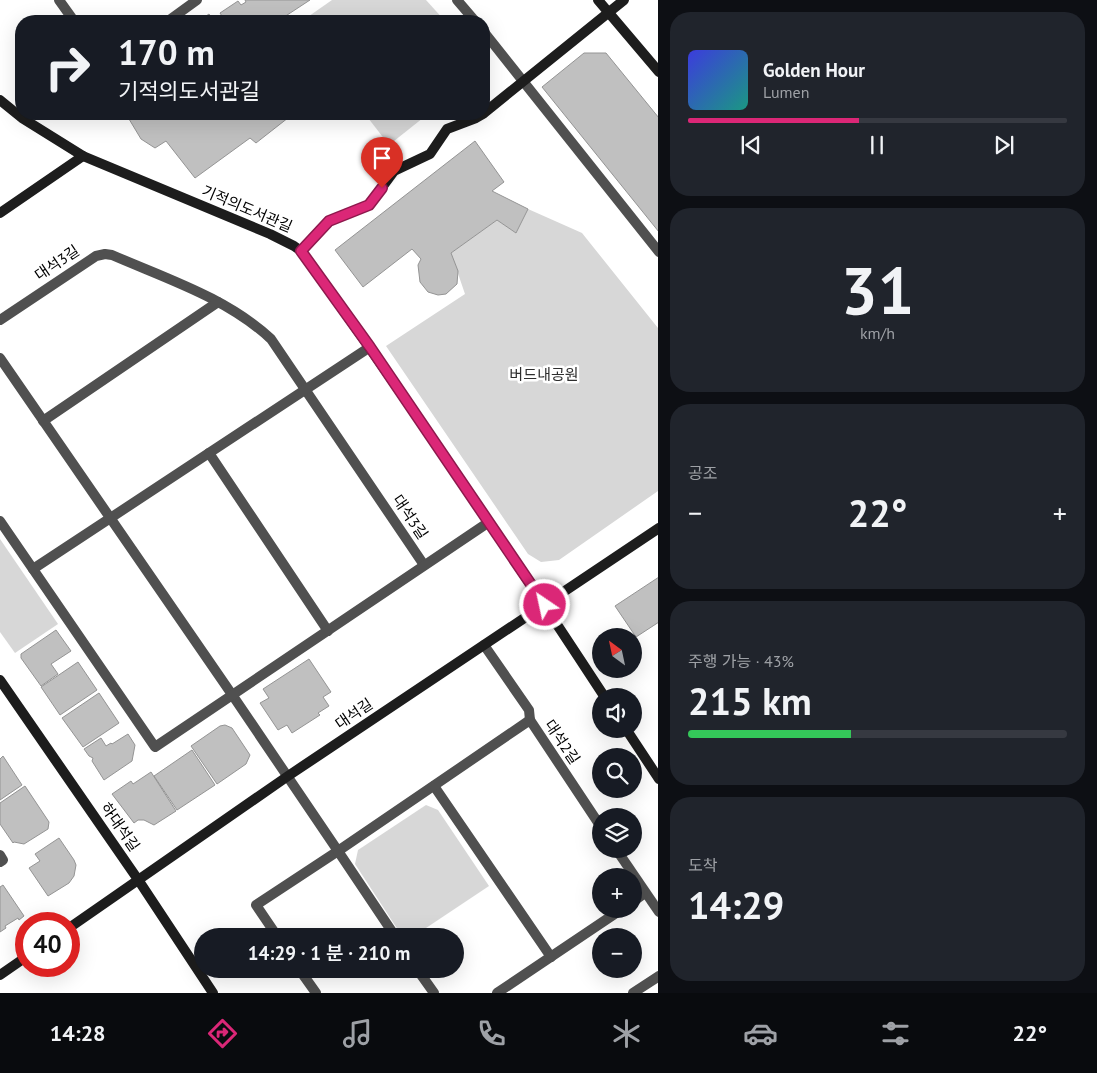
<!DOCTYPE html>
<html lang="ko">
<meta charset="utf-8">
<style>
:root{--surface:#171b24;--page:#20242c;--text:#f1f3f6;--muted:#9ea1a6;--line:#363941;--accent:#db2777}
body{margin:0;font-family:"PT Sans","Noto Sans KR",sans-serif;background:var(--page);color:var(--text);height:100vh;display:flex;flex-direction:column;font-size:19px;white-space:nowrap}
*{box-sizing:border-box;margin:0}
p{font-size:16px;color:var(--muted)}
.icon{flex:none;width:28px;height:28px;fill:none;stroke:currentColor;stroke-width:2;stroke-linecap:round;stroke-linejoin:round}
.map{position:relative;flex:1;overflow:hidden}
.panel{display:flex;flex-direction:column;gap:12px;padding:12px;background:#0d0f14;width:439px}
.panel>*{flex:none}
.banner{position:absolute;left:15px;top:15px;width:475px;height:105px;border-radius:20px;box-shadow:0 5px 20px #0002;background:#171b24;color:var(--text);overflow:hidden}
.needle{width:32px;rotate:327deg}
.controls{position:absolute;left:592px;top:628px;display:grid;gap:10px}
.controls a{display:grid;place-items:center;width:50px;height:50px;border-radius:50%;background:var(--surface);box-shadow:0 5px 20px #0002;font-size:25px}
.speed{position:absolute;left:15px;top:912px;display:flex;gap:10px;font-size:25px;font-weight:700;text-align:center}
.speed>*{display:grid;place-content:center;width:65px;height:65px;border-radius:50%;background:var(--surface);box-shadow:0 5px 20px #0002;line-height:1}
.speed .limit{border:8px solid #d22;background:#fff;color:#111}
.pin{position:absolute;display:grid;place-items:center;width:42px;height:42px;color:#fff;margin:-51px -21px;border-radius:50% 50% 50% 0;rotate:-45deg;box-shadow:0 0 5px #0007}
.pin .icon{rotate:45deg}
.me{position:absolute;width:55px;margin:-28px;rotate:326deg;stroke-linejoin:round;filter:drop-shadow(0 0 4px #0008)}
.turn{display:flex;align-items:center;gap:18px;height:105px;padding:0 20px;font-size:22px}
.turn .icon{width:65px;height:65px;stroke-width:2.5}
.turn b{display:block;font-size:35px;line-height:42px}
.big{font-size:38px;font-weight:600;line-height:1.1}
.panel .card{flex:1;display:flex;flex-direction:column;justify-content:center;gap:8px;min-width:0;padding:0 18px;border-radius:20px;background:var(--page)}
.panel .dial{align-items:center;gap:0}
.dial b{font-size:65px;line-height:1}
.song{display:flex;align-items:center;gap:15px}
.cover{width:60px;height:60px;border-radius:8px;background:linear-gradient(135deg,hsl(240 70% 55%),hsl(170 70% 35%))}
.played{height:5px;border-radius:2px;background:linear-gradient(90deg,var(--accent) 45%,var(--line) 45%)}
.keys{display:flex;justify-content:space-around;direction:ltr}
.heat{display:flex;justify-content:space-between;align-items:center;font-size:28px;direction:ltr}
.charge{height:8px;border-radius:4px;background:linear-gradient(90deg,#34c759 43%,var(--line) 0)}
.trip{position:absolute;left:194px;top:928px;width:270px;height:50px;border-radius:25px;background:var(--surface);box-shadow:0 5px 20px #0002;font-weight:600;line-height:50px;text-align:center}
.menu{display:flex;height:80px;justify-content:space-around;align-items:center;background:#090b0e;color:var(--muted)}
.menu .icon{width:35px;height:35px}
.menu .active{color:var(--accent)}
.menu b{font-size:22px;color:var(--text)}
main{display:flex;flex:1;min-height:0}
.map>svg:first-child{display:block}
.green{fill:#d7d7d7}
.building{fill:#c0c0c0;stroke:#949494}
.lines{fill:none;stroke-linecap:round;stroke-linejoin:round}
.street{stroke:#505050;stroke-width:10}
.secondary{stroke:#1d1d1d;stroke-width:10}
.route-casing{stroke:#8e194d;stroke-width:12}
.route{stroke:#db2777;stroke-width:9}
.labels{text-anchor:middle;stroke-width:5;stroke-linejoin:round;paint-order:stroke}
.street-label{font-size:15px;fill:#000;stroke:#fff}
.park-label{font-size:15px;fill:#2e2e2e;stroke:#fff}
</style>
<main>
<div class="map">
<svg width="659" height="993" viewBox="0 0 659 993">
<rect width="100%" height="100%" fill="#fff"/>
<!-- green -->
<g class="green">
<path d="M332,0H426L445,21H302Z"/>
<path d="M365,114H428L389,145Z"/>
<path d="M528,209L582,233L658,328V491L559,560L541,562L528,554L386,346L465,294L451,253L497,220L516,233Z"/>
<path d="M0,539L58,624L15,653L0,632Z"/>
<path d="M426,805L438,810L489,886L414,936H402L355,864L358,850Z"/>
</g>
<!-- building -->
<g class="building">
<path d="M245,0H310L278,21H225L220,13L238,1L241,5L246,2Z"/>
<path d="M209,14L214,21H199Z"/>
<path d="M584,53H606L659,118V232L542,87Z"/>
<path d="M126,114H293L256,143L250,138L195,178L166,141L155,148L141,139Z"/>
<path d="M475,141L504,182L492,191L528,209L516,233L497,220L451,253L458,271L457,284L446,294L438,295L428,292L420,282L418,265L421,259L412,249L363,287L335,250Z"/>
<path d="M659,577V622L636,637L615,606Z"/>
<path d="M56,630L71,651L51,664L58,674L41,686L21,658V654Z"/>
<path d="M309,659L331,692L323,697L329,706L318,713L320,715L292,733L287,725L278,730L260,703L269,698L263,689Z"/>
<path d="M78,662L97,690L60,715L41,687Z"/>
<path d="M99,693L119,723L83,747L62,718Z"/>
<path d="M225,725L232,728L250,755L246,764L217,784L191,746L220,726Z"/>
<path d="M128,734L135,745L132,761L104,780L92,761L93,758L89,756L84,749L101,738L106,746L111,743L112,744Z"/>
<path d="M192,750L215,785L177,810L154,776Z"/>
<path d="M3,756L22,785L0,800V759Z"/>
<path d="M151,772L176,811L154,825L144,820H138L134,823L112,794L131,781L133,784Z"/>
<path d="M25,786L49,822L48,829L24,844L14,842L13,843L0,824V803Z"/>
<path d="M59,838L74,860L76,865L74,876L69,883L48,896L29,868L40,861L35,854Z"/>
<path d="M3,885L24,916L19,920L18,918L5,926L6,928L0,932V887Z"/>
</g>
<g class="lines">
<!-- street -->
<g class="street">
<path d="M59,0L74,21"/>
<path d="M457,0L475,21"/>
<path d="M168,21L197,0"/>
<path d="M484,32L659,252"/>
<path d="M0,320L96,256L105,254L112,255C167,279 227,298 271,339L424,565"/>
<path d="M0,358L233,696L338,851L256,905L277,936"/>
<path d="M43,421L218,302"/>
<path d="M209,453L328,631"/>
<path d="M0,521L155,747L489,522"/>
<path d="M33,569L370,347"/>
<path d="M484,645L529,710L530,720"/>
<path d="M434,786L551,957"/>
<path d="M616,849L659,912"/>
<path d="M0,855L3,860L0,862"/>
<path d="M634,901L645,893"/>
<path d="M395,936L338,851L530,720L601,827"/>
<path d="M299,969L316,993"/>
<path d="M417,969L434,993"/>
<path d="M497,993L622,909"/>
<path d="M633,993L659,976"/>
</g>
<!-- secondary -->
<g class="secondary">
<path d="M598,0L659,72"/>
<path d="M0,100L22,118L83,156L270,234L294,246L301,251L329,221L369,205L394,171L430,154L447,129L476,118L483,114"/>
<path d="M484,113L624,0"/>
<path d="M0,213L83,156"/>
<path d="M301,251C406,397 506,546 604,696"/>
<path d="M0,680L139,881L213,993"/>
<path d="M626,729L659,779"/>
<path d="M69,928L288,776L659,528"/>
<path d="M0,975L26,957"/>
</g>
</g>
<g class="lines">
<!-- route casing -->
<g class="route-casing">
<path id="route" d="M382,188L369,205L329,221L301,251L370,347L545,605"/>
</g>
<!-- route -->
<use href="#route" class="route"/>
</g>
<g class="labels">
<!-- street labels -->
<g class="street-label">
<text transform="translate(247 209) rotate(23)" y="5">기적의도서관길</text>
<text transform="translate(57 263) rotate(-34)" y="5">대석3길</text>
<text transform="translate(410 517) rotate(56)" y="5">대석3길</text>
<text transform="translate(354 714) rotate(-34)" y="5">대석길</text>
<text transform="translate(562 742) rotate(56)" y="5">대석2길</text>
<text transform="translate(120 827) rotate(55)" y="5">하대석길</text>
</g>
<!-- park labels -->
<g class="park-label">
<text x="544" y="380">버드내공원</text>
</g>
</g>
</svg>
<div class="controls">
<a><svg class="needle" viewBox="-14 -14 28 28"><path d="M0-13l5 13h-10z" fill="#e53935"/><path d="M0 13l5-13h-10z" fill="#9ea1a6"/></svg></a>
<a><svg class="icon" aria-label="sound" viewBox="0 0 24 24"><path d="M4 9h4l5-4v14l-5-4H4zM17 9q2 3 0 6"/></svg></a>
<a><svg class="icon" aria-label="search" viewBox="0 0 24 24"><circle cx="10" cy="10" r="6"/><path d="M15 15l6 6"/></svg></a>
<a><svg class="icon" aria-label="layers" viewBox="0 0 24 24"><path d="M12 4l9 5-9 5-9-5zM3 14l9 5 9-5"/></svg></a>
<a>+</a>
<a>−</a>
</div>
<div class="speed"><div class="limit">40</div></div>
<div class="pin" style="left:382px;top:188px;background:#d93025"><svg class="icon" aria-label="arrive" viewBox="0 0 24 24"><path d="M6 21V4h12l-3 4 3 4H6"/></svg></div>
<svg class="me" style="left:545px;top:605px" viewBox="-20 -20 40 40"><circle r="17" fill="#db2777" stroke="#fff" stroke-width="3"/><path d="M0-11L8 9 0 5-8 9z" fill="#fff"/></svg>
<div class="trip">14:29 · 1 분 · 210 m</div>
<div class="banner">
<div class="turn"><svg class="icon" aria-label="right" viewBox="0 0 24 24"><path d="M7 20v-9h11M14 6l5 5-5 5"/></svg><div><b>170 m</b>기적의도서관길</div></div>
</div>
</div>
<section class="panel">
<div class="card">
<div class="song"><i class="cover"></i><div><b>Golden Hour</b><p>Lumen</p></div></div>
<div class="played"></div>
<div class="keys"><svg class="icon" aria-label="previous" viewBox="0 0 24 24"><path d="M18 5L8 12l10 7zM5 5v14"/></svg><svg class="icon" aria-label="pause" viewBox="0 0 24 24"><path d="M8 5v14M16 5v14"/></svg><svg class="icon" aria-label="next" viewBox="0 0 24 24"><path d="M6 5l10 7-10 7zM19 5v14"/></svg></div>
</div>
<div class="card dial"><b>31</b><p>km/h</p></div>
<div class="card"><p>공조</p>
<div class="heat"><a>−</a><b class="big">22°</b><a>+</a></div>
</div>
<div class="card"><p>주행 가능 · 43%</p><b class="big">215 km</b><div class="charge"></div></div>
<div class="card"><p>도착</p><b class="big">14:29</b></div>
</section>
</main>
<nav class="menu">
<b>14:28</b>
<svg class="icon active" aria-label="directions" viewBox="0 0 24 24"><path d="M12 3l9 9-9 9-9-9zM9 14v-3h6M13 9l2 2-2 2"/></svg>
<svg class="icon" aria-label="music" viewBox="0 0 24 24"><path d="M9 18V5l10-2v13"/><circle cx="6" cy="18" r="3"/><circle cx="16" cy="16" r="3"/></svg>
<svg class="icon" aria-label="phone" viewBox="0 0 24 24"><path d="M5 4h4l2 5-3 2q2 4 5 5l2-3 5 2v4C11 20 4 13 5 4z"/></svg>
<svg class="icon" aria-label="climate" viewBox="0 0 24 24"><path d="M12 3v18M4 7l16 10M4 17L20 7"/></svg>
<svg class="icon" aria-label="car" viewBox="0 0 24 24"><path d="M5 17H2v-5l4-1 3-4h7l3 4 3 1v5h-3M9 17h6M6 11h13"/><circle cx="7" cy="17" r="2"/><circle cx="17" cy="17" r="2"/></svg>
<svg class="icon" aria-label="filters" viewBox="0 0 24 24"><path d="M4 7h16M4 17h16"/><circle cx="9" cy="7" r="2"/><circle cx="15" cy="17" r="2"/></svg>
<b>22°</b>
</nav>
